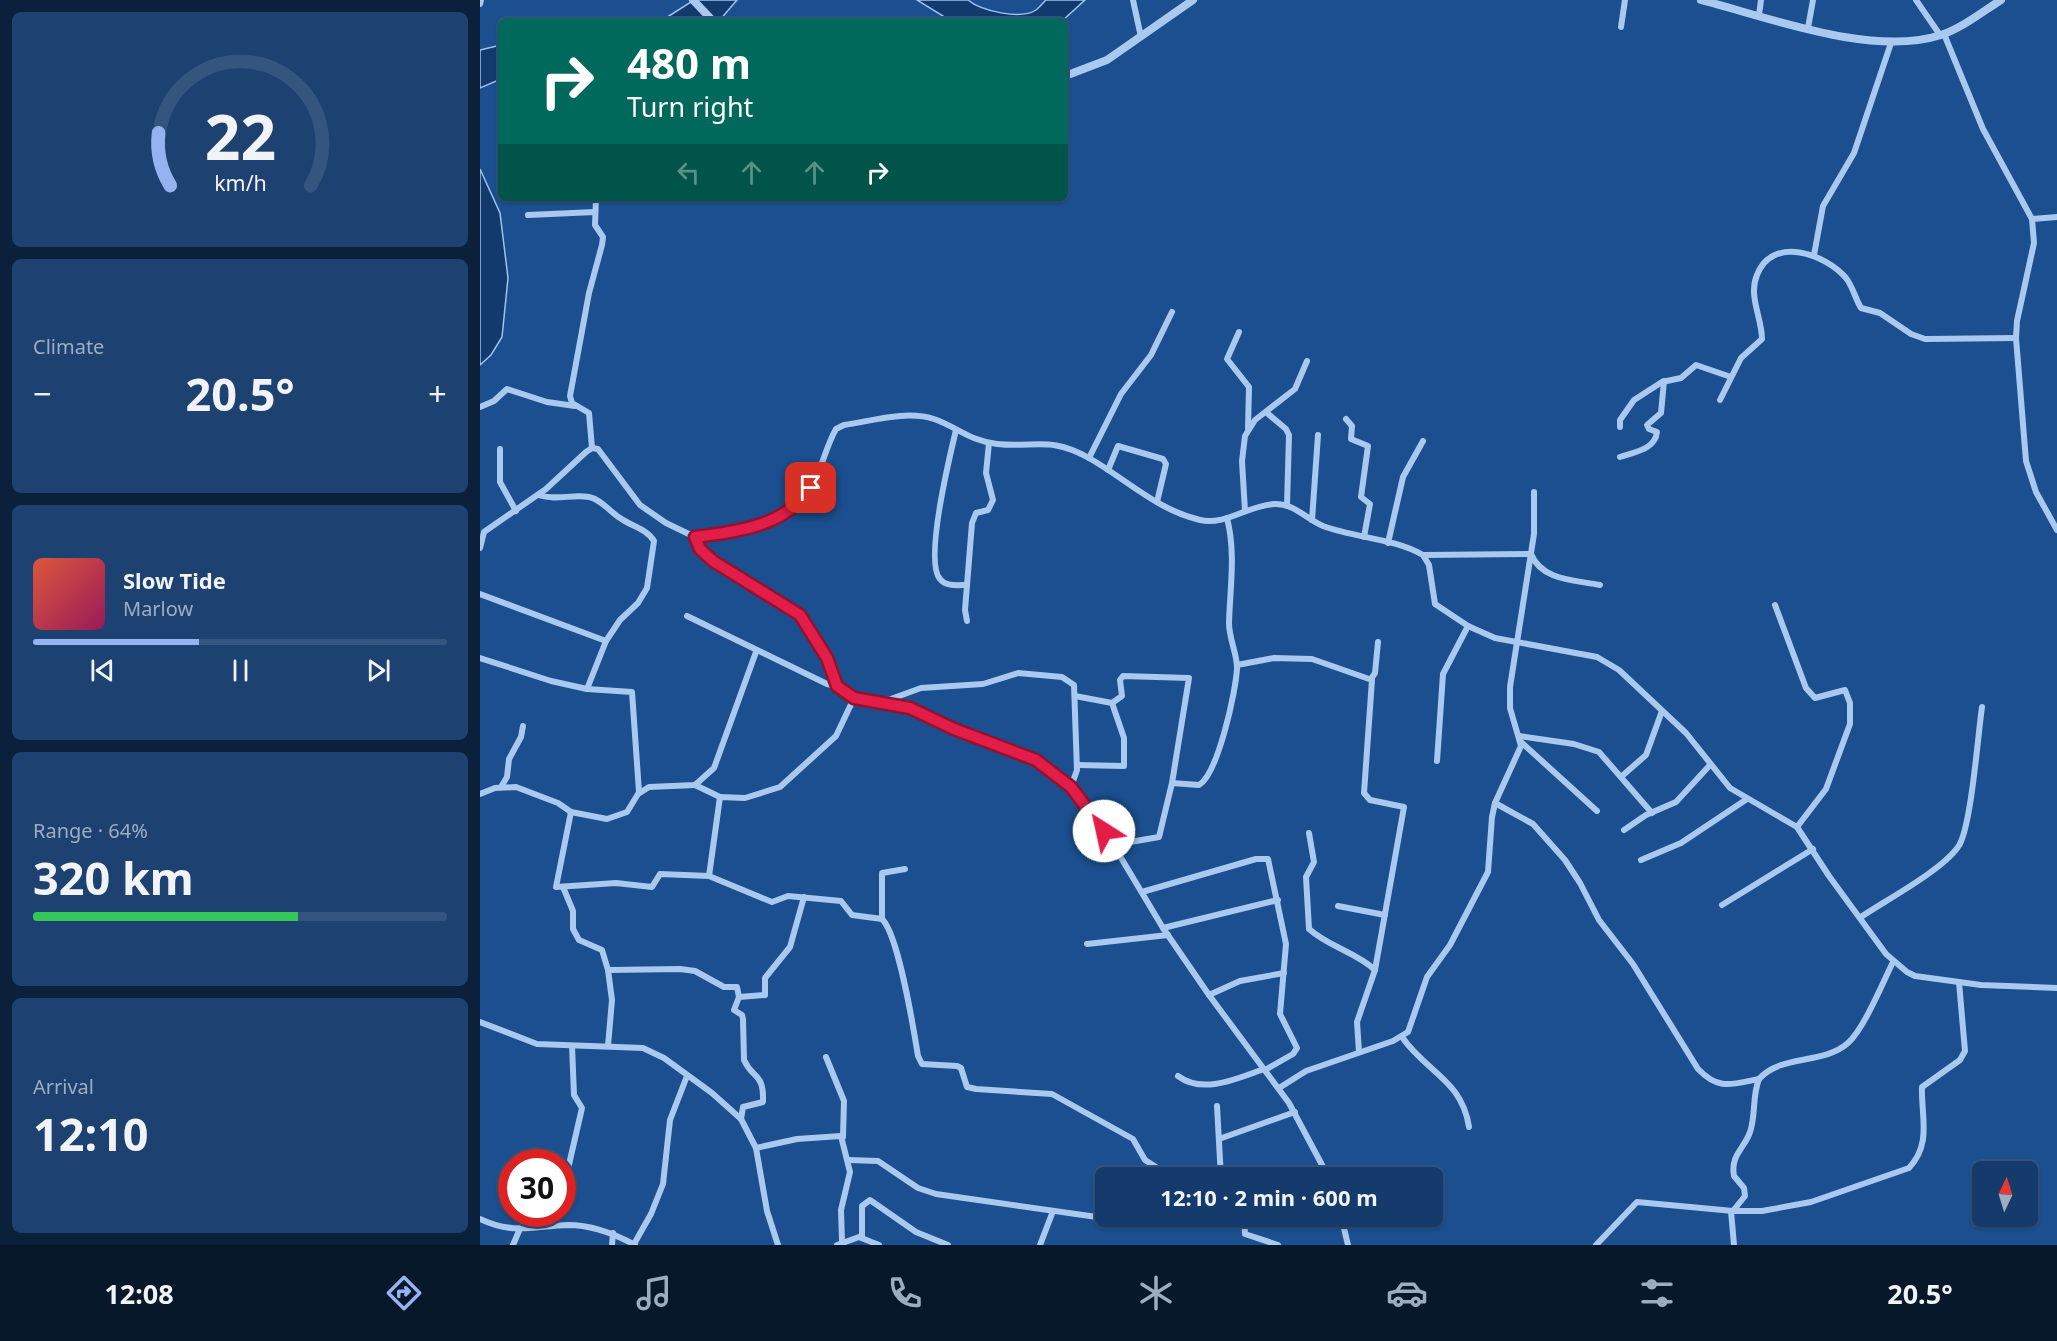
<!DOCTYPE html>
<meta charset="utf-8">
<style>
:root{--surface:#143b6b;--page:#1d4271;--text:#f1f3f6;--muted:#9dadc1;--line:#33557e;--accent:#95b2f1}
body{margin:0;font-family:"Noto Sans",sans-serif;background:var(--page);color:var(--text);height:100vh;display:flex;flex-direction:column;font-size:22px;white-space:nowrap}
*{box-sizing:border-box;margin:0}
p{font-size:20px;color:var(--muted)}
.icon{flex:none;width:33px;height:33px;fill:none;stroke:currentColor;stroke-width:2;stroke-linecap:round;stroke-linejoin:round}
.map{position:relative;flex:1;overflow:hidden}
.sheet{display:flex;flex-direction:column;gap:12px;padding:12px;background:#0b203b;width:480px}
.sheet>*{flex:none}
.guide{position:absolute;left:18px;top:18px;width:570px;height:183px;border-radius:9px;box-shadow:0 2px 4px #0004,0 0 0 2px var(--line);background:#00695c;color:#fff;overflow:hidden}
.needle{width:39px;rotate:4deg}
.controls{position:absolute;left:1492px;top:1161px;display:grid;gap:12px}
.controls a{display:grid;place-items:center;width:66px;height:66px;border-radius:9px;background:var(--surface);box-shadow:0 2px 4px #0004,0 0 0 2px var(--line);font-size:30px}
.speed{position:absolute;left:18px;top:1149px;display:flex;gap:12px;font-size:30px;font-weight:700;text-align:center}
.speed>*{display:grid;place-content:center;width:78px;height:78px;border-radius:50%;background:var(--surface);box-shadow:0 2px 4px #0004,0 0 0 2px var(--line);line-height:1}
.speed .limit{border:9px solid #d22;background:#fff;color:#111}
.pin{position:absolute;display:grid;place-items:center;width:51px;height:51px;color:#fff;margin:-26px;border-radius:12px;box-shadow:0 3px 9px #0006}
.me{position:absolute;width:66px;margin:-33px;rotate:325deg;stroke-linejoin:round;filter:drop-shadow(0 0 4px #0008)}
.turn{display:flex;align-items:center;gap:21px;height:126px;padding:0 30px;font-size:27px}
.turn .icon{width:78px;height:78px;stroke-width:2.5}
.turn b{display:block;font-size:42px;line-height:51px}
.lanes{display:flex;align-items:center;height:57px;padding:0 30px;background:#0003;justify-content:center;gap:30px;direction:ltr}
.lanes .off{opacity:.35}
.big{font-size:45px;font-weight:700;line-height:1.1}
.sheet .tile{flex:1;display:flex;flex-direction:column;justify-content:center;gap:9px;min-width:0;padding:0 21px;border-radius:9px;background:var(--page)}
.sheet .dial{align-items:center;gap:0}
.dial svg{height:156px;overflow:visible;fill:none;stroke:var(--line);stroke-width:7;stroke-linecap:round;text-anchor:middle}
.dial text{fill:var(--text);stroke:none}
.song{display:flex;align-items:center;gap:18px}
.cover{width:72px;height:72px;border-radius:9px;background:linear-gradient(135deg,hsl(10 70% 55%),hsl(330 70% 35%))}
.played{height:6px;border-radius:3px;background:linear-gradient(90deg,var(--accent) 40%,var(--line) 40%)}
.keys{display:flex;justify-content:space-around;direction:ltr}
.heat{display:flex;justify-content:space-between;align-items:center;font-size:33px;direction:ltr}
.charge{height:9px;border-radius:4px;background:linear-gradient(90deg,#34c759 64%,var(--line) 0)}
.trip{position:absolute;left:615px;top:1167px;width:348px;height:60px;border-radius:9px;background:var(--surface);box-shadow:0 2px 4px #0004,0 0 0 2px var(--line);font-weight:700;line-height:60px;text-align:center}
.tab-bar{display:flex;height:96px;justify-content:space-around;align-items:center;background:#08182b;color:var(--muted)}
.tab-bar .icon{width:42px;height:42px}
.tab-bar .selected{color:var(--accent)}
.tab-bar b{font-size:27px;color:var(--text)}
main{display:flex;flex:1;min-height:0}
.map>svg:first-child{display:block}
.water{fill:#123a6d;stroke:#9cc4f0;stroke-width:1.5}
.lines{fill:none;stroke-linecap:round;stroke-linejoin:round}
.minor{stroke:#a9c9ee;stroke-width:6}
.tertiary{stroke:#a9c9ee;stroke-width:8}
.route-casing{stroke:#92132f;stroke-width:15}
.route{stroke:#e11d48;stroke-width:10}
</style>
<main>
<section class="sheet">
<div class="tile dial"><svg viewBox="0 0 100 80">
<path d="M14 69A42 42 0 1 1 86 69"/>
<path d="M14 69A42 42 0 0 1 8 42" stroke="#95b2f1"/>
<text x="50" y="56" font-size="32" font-weight="700">22</text>
<text x="50" y="72" font-size="11">km/h</text>
</svg></div>
<div class="tile"><p>Climate</p>
<div class="heat"><a>−</a><b class="big">20.5°</b><a>+</a></div>
</div>
<div class="tile">
<div class="song"><i class="cover"></i><div><b>Slow Tide</b><p>Marlow</p></div></div>
<div class="played"></div>
<div class="keys"><svg class="icon" aria-label="previous" viewBox="0 0 24 24"><path d="M18 5L8 12l10 7zM5 5v14"/></svg><svg class="icon" aria-label="pause" viewBox="0 0 24 24"><path d="M8 5v14M16 5v14"/></svg><svg class="icon" aria-label="next" viewBox="0 0 24 24"><path d="M6 5l10 7-10 7zM19 5v14"/></svg></div>
</div>
<div class="tile"><p>Range · 64%</p><b class="big">320 km</b><div class="charge"></div></div>
<div class="tile"><p>Arrival</p><b class="big">12:10</b></div>
</section>
<div class="map">
<svg width="1577" height="1245" viewBox="0 0 1577 1245">
<rect width="100%" height="100%" fill="#1b4f8f"/>
<!-- water -->
<g class="water">
<path d="M214,0H257L239,21H181Z"/>
<path d="M437,0H488C501,11 541,20 556,10C559,8 563,3 566,0H605L582,21H471Z"/>
<path d="M21,45V79L0,88V50Z"/>
<path d="M0,169L20,213L28,278L22,337L11,355L0,365Z"/>
</g>
<g class="lines">
<!-- minor -->
<g class="minor">
<path d="M653,0L661,37"/>
<path d="M1436,0L1460,35"/>
<path d="M0,4L1,0"/>
<path d="M1279,15L1281,0"/>
<path d="M1141,27L1145,0"/>
<path d="M1328,28L1333,0"/>
<path d="M1464,34L1503,129L1552,219L1554,243L1537,321L1536,338L1546,461L1556,492L1577,530"/>
<path d="M48,215L115,212"/>
<path d="M1552,219L1577,217"/>
<path d="M1334,255L1343,206L1374,153L1411,43"/>
<path d="M759,332L747,359L769,387L768,429"/>
<path d="M1240,400L1261,358L1282,339C1282,318 1268,296 1277,275C1292,235 1346,254 1366,278C1373,287 1375,298 1381,308L1400,313L1431,334L1445,339L1536,338"/>
<path d="M0,407L14,401L27,389L67,402L95,406"/>
<path d="M787,413L806,429L809,435L807,505"/>
<path d="M866,419L872,426L871,439L888,446L881,497L890,504L884,537"/>
<path d="M1140,427V420L1154,400L1182,382L1201,378L1216,365L1251,377"/>
<path d="M476,430C470,455 444,561 460,579C466,587 478,585 487,585"/>
<path d="M112,448L109,413L92,403L90,396L109,293L122,245L123,237L115,225L116,198"/>
<path d="M20,449V482L36,511"/>
<path d="M1140,457C1154,452 1175,450 1177,432L1169,429L1167,425L1181,413L1184,381"/>
<path d="M609,458L641,394L671,355L692,312"/>
<path d="M628,470L638,446L683,459L686,464L677,502"/>
<path d="M58,495C78,501 91,494 109,497C121,499 130,512 140,518C151,526 167,529 174,541L167,588L158,603L140,620L126,641L107,689"/>
<path d="M765,511L762,461L765,436L775,420L815,389L827,361"/>
<path d="M832,520L838,435"/>
<path d="M215,537C256,531 307,528 330,489C342,470 345,448 356,429L364,425C392,421 426,410 454,419C477,427 490,441 517,444C556,448 570,436 609,458C646,479 677,510 720,520C745,526 769,505 794,504C814,503 826,519 843,526C875,538 913,538 943,555L949,565L955,604L988,626L1015,638L1117,657L1139,670L1206,733L1250,788L1317,827L1349,876L1406,954L1427,972L1435,976L1501,985L1577,988"/>
<path d="M908,543L923,477L943,441"/>
<path d="M0,548L4,532L66,489L106,452L112,448L118,449L160,505L186,523L215,537L220,549L233,561L320,615L347,658L357,686L374,698L430,708L448,714L474,729L556,760L591,787L616,816L683,928L729,995L809,1103L849,1178"/>
<path d="M943,555L1051,554C1062,581 1095,580 1120,585"/>
<path d="M0,594L126,641"/>
<path d="M1295,605L1326,688L1335,698L1365,690L1370,703V724L1346,789L1317,827"/>
<path d="M207,616L347,684L357,686"/>
<path d="M487,621L485,610L492,523L496,513L508,510L513,500L506,473L509,443"/>
<path d="M0,658L71,681L107,689L152,692L159,792"/>
<path d="M757,665L794,658L832,659L892,680L884,793L890,800L924,807L895,970L877,1022L879,1052"/>
<path d="M891,679L895,673L898,642"/>
<path d="M595,696L632,703L644,738V766L597,765"/>
<path d="M374,698L356,736L300,787L265,798L240,797L229,876L292,902L308,896L361,901L372,915L402,919C418,934 434,1031 438,1056L442,1064L477,1066L481,1068L487,1087L496,1089L572,1094L653,1139L665,1160L679,1169L686,1178"/>
<path d="M400,703L441,688L503,684L538,673L582,677L594,685L597,770L591,787"/>
<path d="M632,703L642,696L640,680L643,676L709,678L692,783"/>
<path d="M1039,736L1094,744L1119,752L1172,813"/>
<path d="M1041,742L1117,811"/>
<path d="M957,761L963,674L988,626"/>
<path d="M1142,776L1166,755L1182,711"/>
<path d="M215,785L240,797"/>
<path d="M21,787L27,777L29,759L41,737L43,726"/>
<path d="M0,794L15,788L36,787L78,803L91,812L127,819L147,812L158,794L169,787L215,785L234,768L276,652"/>
<path d="M1015,803L1053,824L1085,860L1100,883L1119,920L1153,964L1218,1069C1239,1091 1252,1084 1279,1079"/>
<path d="M91,812L76,887L136,883L172,887L180,874L229,876"/>
<path d="M1144,830L1166,815L1196,802L1230,765"/>
<path d="M829,833L834,862L826,877L829,929C849,947 876,952 895,970"/>
<path d="M633,845L679,837L692,783L719,785C738,774 756,691 757,668C757,653 749,639 749,623C750,588 756,553 747,518"/>
<path d="M1161,860L1201,843L1267,799"/>
<path d="M83,887L93,911V929L99,940L122,950L128,970"/>
<path d="M662,892L776,859H788L806,944L800,1014L817,1048L813,1054L785,1070"/>
<path d="M1242,905L1333,849"/>
<path d="M858,906L905,915"/>
<path d="M1381,917C1406,900 1461,871 1478,847C1491,830 1498,734 1502,707"/>
<path d="M402,919V873L425,869"/>
<path d="M683,928L798,900"/>
<path d="M607,944L688,935"/>
<path d="M729,995L760,981L804,973"/>
<path d="M0,1022L57,1044L163,1048L184,1058L232,1093L261,1119L276,1148L287,1211L298,1245"/>
<path d="M922,1037C946,1072 982,1080 989,1127"/>
<path d="M128,1046L132,1000L128,970L200,969L215,971L244,987H257L259,997"/>
<path d="M346,1057L364,1101L363,1137"/>
<path d="M698,1076C723,1095 758,1078 784,1069"/>
<path d="M799,1088L826,1071L913,1041L928,1032L947,977L970,945L1008,872L1012,817L1015,803L1041,746L1030,708V687L1054,534V492"/>
<path d="M737,1106L741,1178"/>
<path d="M261,1119L263,1107L283,1102C284,1072 273,1080 264,1060L263,1019L262,1015L254,1010L259,997L285,995V978L310,947L324,897"/>
<path d="M739,1139L815,1112"/>
<path d="M276,1148L317,1139L361,1136L370,1172L361,1210L362,1241"/>
<path d="M369,1160L398,1161L438,1188L456,1194L617,1217L626,1205"/>
<path d="M85,1182L102,1108L94,1095L92,1046"/>
<path d="M1251,1211L1254,1245"/>
<path d="M1253,1211L1265,1196L1264,1188L1254,1176C1250,1155 1265,1148 1270,1132C1276,1115 1272,1096 1279,1079C1301,1054 1343,1065 1368,1043C1384,1029 1403,982 1413,962"/>
<path d="M764,1216L765,1234L798,1245"/>
<path d="M861,1216L868,1245"/>
<path d="M0,1219C33,1235 54,1226 88,1225C112,1225 135,1234 155,1245"/>
<path d="M382,1237V1206L390,1200L436,1232L468,1245"/>
<path d="M154,1244L171,1214L183,1184L190,1120L207,1076"/>
<path d="M33,1245L39,1231"/>
<path d="M132,1245L133,1233"/>
<path d="M357,1245L379,1237L399,1245"/>
<path d="M560,1245L573,1211"/>
<path d="M1116,1245L1157,1202L1253,1211H1282L1331,1202L1429,1168C1452,1143 1441,1117 1442,1087L1480,1060L1485,1051L1479,982"/>
</g>
<!-- tertiary -->
<g class="tertiary">
<path d="M213,0L233,21"/>
<path d="M1221,0C1290,18 1393,57 1461,35C1482,28 1502,12 1521,0"/>
<path d="M585,76L627,60L713,0"/>
</g>
</g>
<g class="lines">
<!-- route casing -->
<g class="route-casing">
<path id="route" d="M331,488C304,527 258,531 215,537L220,549L233,561L320,615L347,658L357,686L374,698L430,708L474,729L556,760L591,787L624,831"/>
</g>
<!-- route -->
<use href="#route" class="route"/>
</g>
</svg>
<div class="controls">
<a><svg class="needle" viewBox="-14 -14 28 28"><path d="M0-13l5 13h-10z" fill="#e53935"/><path d="M0 13l5-13h-10z" fill="#9dadc1"/></svg></a>
</div>
<div class="speed"><div class="limit">30</div></div>
<div class="pin" style="left:331px;top:488px;background:#d93025"><svg class="icon" aria-label="arrive" viewBox="0 0 24 24"><path d="M6 21V4h12l-3 4 3 4H6"/></svg></div>
<svg class="me" style="left:624px;top:831px" viewBox="-20 -20 40 40"><circle r="19" fill="#fff"/><path d="M0-13L10 11 0 6-10 11z" fill="#e11d48"/></svg>
<div class="trip">12:10 · 2 min · 600 m</div>
<div class="guide">
<div class="turn"><svg class="icon" aria-label="right" viewBox="0 0 24 24"><path d="M7 20v-9h11M14 6l5 5-5 5"/></svg><div><b>480 m</b>Turn right</div></div>
<div class="lanes"><svg class="icon off" aria-label="left" viewBox="0 0 24 24"><path d="M17 20v-9H6M10 6l-5 5 5 5"/></svg><svg class="icon off" aria-label="ahead" viewBox="0 0 24 24"><path d="M12 20V5M6 11l6-6 6 6"/></svg><svg class="icon off" aria-label="ahead" viewBox="0 0 24 24"><path d="M12 20V5M6 11l6-6 6 6"/></svg><svg class="icon" aria-label="right" viewBox="0 0 24 24"><path d="M7 20v-9h11M14 6l5 5-5 5"/></svg></div>
</div>
</div>
</main>
<nav class="tab-bar">
<b>12:08</b>
<svg class="icon selected" aria-label="directions" viewBox="0 0 24 24"><path d="M12 3l9 9-9 9-9-9zM9 14v-3h6M13 9l2 2-2 2"/></svg>
<svg class="icon" aria-label="music" viewBox="0 0 24 24"><path d="M9 18V5l10-2v13"/><circle cx="6" cy="18" r="3"/><circle cx="16" cy="16" r="3"/></svg>
<svg class="icon" aria-label="phone" viewBox="0 0 24 24"><path d="M5 4h4l2 5-3 2q2 4 5 5l2-3 5 2v4C11 20 4 13 5 4z"/></svg>
<svg class="icon" aria-label="climate" viewBox="0 0 24 24"><path d="M12 3v18M4 7l16 10M4 17L20 7"/></svg>
<svg class="icon" aria-label="car" viewBox="0 0 24 24"><path d="M5 17H2v-5l4-1 3-4h7l3 4 3 1v5h-3M9 17h6M6 11h13"/><circle cx="7" cy="17" r="2"/><circle cx="17" cy="17" r="2"/></svg>
<svg class="icon" aria-label="filters" viewBox="0 0 24 24"><path d="M4 7h16M4 17h16"/><circle cx="9" cy="7" r="2"/><circle cx="15" cy="17" r="2"/></svg>
<b>20.5°</b>
</nav>
